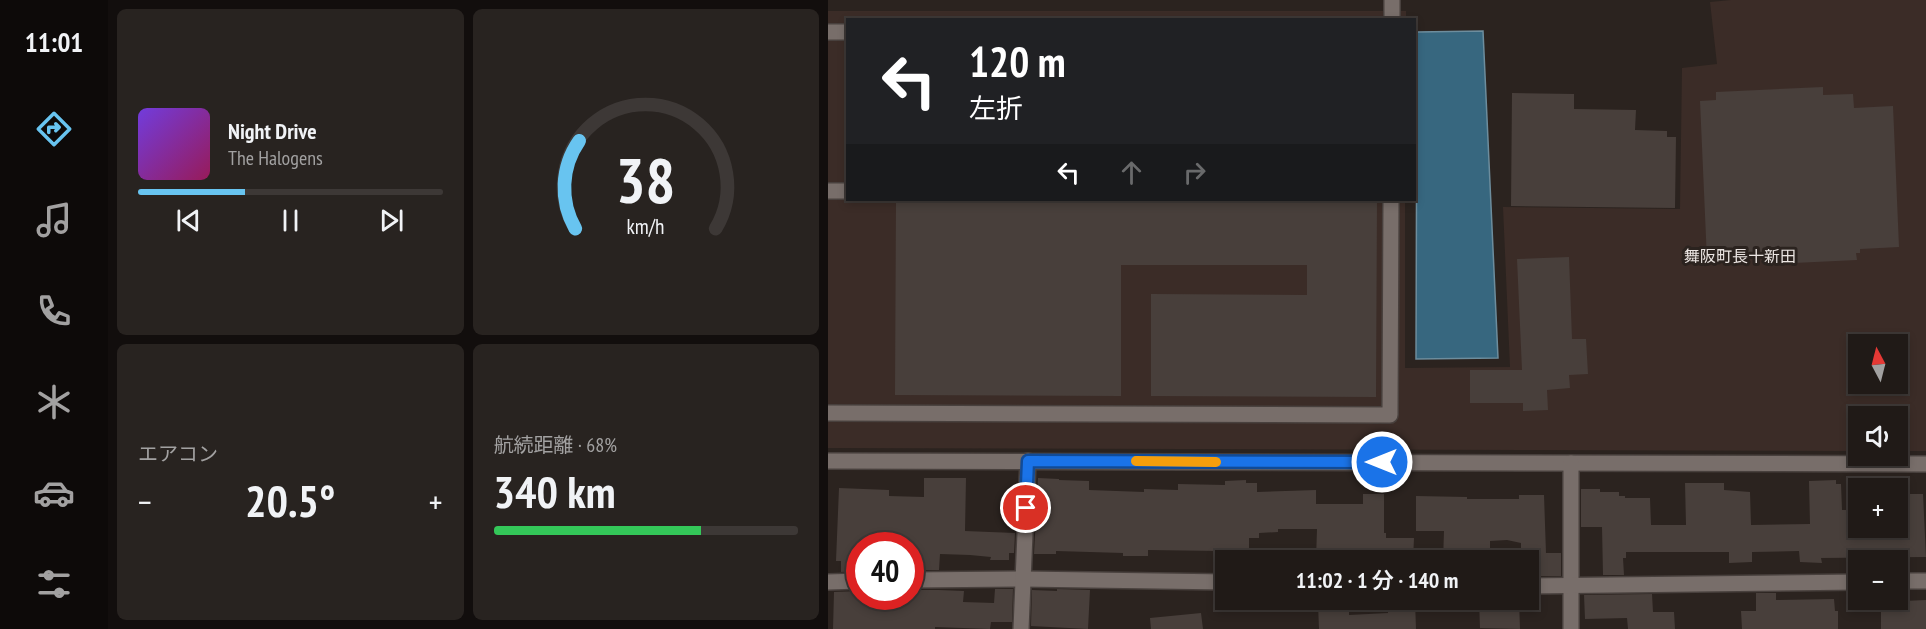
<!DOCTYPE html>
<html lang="ja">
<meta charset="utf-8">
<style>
:root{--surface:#201a17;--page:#282320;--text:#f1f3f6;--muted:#a2a1a1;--line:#3d3836;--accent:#68c4f0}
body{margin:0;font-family:"PT Sans Narrow","Noto Sans JP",sans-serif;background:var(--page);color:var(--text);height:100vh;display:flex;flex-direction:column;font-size:22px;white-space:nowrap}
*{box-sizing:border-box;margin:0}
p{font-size:20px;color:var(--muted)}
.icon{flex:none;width:33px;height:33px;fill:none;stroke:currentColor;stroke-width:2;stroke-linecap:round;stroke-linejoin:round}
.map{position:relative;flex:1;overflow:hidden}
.drawer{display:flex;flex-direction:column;gap:9px;padding:9px;background:#120e0d;width:720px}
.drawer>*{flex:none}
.banner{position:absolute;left:18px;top:18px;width:570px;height:183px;border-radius:0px;box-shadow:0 3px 9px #0003,0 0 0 2px var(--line);background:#202124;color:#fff;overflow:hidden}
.needle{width:39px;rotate:353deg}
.controls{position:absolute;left:1020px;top:334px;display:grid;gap:12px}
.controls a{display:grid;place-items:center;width:60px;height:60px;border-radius:0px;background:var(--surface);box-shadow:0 3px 9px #0003,0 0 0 2px var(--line);font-size:30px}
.speed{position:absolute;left:18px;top:532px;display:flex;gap:12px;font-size:30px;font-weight:700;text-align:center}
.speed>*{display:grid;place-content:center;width:78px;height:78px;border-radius:50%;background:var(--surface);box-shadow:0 3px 9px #0003,0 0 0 2px var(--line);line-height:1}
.speed .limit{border:9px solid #d22;background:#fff;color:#111}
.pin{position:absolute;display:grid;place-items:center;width:51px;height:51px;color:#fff;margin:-26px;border:3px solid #fff;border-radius:50%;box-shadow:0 2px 6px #0007}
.me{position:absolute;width:66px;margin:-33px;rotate:270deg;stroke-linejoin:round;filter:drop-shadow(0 0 4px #0008)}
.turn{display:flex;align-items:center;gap:21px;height:126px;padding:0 24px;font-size:27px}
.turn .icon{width:78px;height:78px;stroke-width:2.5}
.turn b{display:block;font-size:42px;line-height:51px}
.lanes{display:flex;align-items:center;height:57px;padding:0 24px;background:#0003;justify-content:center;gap:30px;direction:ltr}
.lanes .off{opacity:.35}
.big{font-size:45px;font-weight:600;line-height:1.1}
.drawer .tile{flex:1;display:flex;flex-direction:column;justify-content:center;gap:9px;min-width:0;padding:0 21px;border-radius:9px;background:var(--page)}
.drawer .dial{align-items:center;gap:0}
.dial svg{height:156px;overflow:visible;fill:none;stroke:var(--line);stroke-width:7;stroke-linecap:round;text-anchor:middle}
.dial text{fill:var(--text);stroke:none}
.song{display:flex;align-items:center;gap:18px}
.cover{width:72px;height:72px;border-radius:9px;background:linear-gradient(135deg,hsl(260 70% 55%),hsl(330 70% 35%))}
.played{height:6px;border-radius:3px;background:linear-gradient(90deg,var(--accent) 35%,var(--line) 35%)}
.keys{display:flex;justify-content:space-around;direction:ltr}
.heat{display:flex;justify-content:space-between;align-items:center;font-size:33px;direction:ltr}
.charge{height:9px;border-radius:4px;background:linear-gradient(90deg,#34c759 68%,var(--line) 0)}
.drawer .tiles{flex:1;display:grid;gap:9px;grid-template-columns:repeat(2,1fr)}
.trip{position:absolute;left:387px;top:550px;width:324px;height:60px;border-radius:0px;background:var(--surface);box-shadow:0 3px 9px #0003,0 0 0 2px var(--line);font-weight:600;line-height:60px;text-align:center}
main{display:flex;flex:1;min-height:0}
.menu{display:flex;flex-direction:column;width:108px;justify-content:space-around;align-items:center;background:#0d0a09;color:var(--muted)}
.menu .icon{width:42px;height:42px}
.menu .current{color:var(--accent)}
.menu b{font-size:27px;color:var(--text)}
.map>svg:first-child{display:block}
.built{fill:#3b2c27;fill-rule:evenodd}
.water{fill:#37677f;stroke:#6d8d9d;stroke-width:1.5}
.building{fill:#483f3b}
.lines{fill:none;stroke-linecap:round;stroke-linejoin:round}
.minor-casing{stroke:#48403d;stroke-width:18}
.minor{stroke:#786e6a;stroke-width:15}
.route-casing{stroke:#114b97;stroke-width:15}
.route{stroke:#1a73e8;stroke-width:10}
.slow{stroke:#f59e0b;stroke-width:10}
.labels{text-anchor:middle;stroke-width:6;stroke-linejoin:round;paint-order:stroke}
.neighbourhood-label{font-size:16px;fill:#ece6e3;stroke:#2b231f}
</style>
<main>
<nav class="menu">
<b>11:01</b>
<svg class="icon current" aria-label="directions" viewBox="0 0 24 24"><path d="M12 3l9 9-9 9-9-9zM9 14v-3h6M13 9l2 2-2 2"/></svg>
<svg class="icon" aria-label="music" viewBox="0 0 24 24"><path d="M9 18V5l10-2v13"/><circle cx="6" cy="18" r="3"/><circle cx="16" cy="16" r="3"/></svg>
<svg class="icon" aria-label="phone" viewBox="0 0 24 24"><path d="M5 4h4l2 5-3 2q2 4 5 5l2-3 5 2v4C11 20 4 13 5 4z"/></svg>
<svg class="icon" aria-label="climate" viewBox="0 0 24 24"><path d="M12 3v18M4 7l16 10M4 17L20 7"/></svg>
<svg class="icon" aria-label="car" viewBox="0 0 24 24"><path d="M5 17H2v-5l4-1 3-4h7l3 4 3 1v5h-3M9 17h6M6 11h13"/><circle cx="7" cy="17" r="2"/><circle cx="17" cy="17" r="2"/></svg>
<svg class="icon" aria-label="filters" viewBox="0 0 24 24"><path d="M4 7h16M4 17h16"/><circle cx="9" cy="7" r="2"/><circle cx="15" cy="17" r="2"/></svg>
</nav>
<section class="drawer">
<div class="tiles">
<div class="tile">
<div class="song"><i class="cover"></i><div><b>Night Drive</b><p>The Halogens</p></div></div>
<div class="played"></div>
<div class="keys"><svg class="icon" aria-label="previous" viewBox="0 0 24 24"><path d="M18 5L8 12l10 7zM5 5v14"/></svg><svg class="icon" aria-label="pause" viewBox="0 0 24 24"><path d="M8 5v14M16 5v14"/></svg><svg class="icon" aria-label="next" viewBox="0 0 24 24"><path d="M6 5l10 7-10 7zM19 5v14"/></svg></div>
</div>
<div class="tile dial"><svg viewBox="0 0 100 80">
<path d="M14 69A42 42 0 1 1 86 69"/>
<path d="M14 69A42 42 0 0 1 16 24" stroke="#68c4f0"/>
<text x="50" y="56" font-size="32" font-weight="700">38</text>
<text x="50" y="72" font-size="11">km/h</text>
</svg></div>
<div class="tile"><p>エアコン</p>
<div class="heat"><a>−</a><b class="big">20.5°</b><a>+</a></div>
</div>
<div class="tile"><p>航続距離 · 68%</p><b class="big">340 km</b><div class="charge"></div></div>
</div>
</section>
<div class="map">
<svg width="1098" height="629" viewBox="0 0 1098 629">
<rect width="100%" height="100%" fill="#2b231f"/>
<!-- built -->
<path class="built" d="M903,0H1098V451H1070V417H1030V451L0,448V11H578V20H20V200H577V368L682,367L675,207L852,209L854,68L889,64L882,2ZM1030,345H1070V384H1030Z"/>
<!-- water -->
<path class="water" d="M655,31L670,358L588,359L589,32Z"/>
<!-- building -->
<g class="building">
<path d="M995,87V95L1025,94L1026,108L1065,106L1071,247L1032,249V253H1028L1029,260L966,263V256L879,260L872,101L888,100V92Z"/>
<path d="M684,93L746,94V109L808,110L807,130L839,131V137H848L847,208L683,206Z"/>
<path d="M68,200H549L548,397L323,396V294L479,295V265H293V396L67,395Z"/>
<path d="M741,257L744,339H758L760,374L741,375L742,388L719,390L720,410L695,411V403H642V370H694L689,259Z"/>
<path d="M96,478H138L137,531L187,533L186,553H181V560H162L163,557L142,555L112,554L111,570H86L87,555L82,554V546H70V544L61,543V540L31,539L30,571L13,572V561H8L11,488L61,490V496L96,497Z"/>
<path d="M210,478L231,479V480L261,481V490L316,492V489L350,490V484L397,485V481L418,480V483H429V492L488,490V504H535V494H556V533H558V538H586L585,561L488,560L489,529H450V532L431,533V538H421V561H391L392,551L320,550V556H295V553L228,551V554H206Z"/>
<path d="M1008,480V484H1013L1014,510H1030V528H1043V536L1073,535L1072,494H1095L1098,557L993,558L994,563L972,562L971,551L924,552V562L901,563V552H798V558H795L796,575H775L774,527H753V489H772V492H791V496H797V498H822L823,525H858L857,483H896V490L922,492L923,525L982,524L981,481Z"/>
<path d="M691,495H716L718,553H733V576H700V561H693V543L679,540L662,541V561H615L616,531H588V496L639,497V499H691Z"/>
<path d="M167,589H185L184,622H163L162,629L107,627V629H5L6,592L32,591V597H84L85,590H111L136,591L135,602L166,603Z"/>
<path d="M229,589L262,590L260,629L203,626L204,590L229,591Z"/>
<path d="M928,593H948V600L1006,599L1007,611H1010V629H914L913,611H928Z"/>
<path d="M824,594L825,612H846L847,629H800L799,618L757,619L756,595Z"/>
<path d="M560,600H587L588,629H491L490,604L521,602V615L560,613Z"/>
<path d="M651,600H691L692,629L652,628Z"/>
<path d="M1098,600V629H1053V602Z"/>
<path d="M373,613L375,629H323L322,618Z"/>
</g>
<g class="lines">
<!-- minor casing -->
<g class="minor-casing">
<g id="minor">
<path d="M564,20V0"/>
<path d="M0,32H20"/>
<path d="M0,191H20"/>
<path d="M0,413L562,415L563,200"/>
<path d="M0,461L1098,464"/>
<path d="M743,463V629"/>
<path d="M82,580L195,579L398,582"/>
<path d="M1070,581H1098"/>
<path d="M0,582L32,581"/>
<path d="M700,586L1030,582"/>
<path d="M193,629L200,461"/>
</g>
</g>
<!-- minor -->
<use href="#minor" class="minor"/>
</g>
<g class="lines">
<!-- route casing -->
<g class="route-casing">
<path id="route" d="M198,508L200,461L554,462"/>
</g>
<!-- route -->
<use href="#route" class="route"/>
<!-- slow -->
<path class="slow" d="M308,461L388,462"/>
</g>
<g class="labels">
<!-- neighbourhood labels -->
<g class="neighbourhood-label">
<text x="912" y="262">舞阪町長十新田</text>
</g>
</g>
</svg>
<div class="controls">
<a><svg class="needle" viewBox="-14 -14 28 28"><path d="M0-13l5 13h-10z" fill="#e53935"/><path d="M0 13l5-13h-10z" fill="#a2a1a1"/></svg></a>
<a><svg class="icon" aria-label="sound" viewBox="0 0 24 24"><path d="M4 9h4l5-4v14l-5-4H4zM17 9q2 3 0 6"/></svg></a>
<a>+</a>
<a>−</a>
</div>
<div class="speed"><div class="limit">40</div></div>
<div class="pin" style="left:198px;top:508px;background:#d93025"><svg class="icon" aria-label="arrive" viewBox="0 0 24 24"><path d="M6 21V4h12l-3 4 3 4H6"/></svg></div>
<svg class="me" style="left:554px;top:462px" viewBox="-20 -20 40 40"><circle r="17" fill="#1a73e8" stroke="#fff" stroke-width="3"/><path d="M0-11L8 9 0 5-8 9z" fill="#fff"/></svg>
<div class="trip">11:02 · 1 分 · 140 m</div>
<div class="banner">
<div class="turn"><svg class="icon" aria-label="left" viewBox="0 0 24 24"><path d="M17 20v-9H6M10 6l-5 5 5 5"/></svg><div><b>120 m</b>左折</div></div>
<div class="lanes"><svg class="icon" aria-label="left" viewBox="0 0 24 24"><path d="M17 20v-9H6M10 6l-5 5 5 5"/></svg><svg class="icon off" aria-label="ahead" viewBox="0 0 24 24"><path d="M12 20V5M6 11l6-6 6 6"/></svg><svg class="icon off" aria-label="right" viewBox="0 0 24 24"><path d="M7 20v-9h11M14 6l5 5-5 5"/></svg></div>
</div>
</div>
</main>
